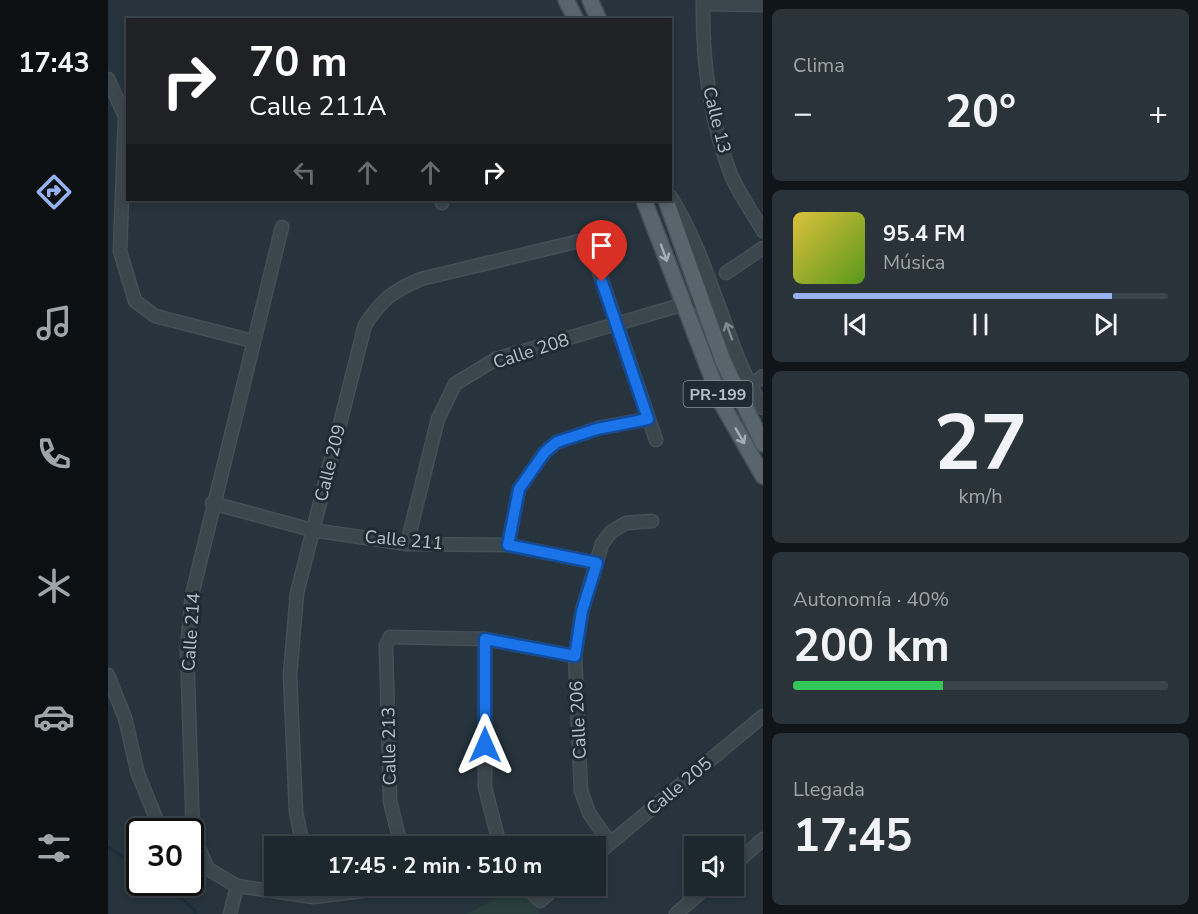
<!DOCTYPE html>
<html lang="es">
<meta charset="utf-8">
<style>
:root{--surface:#1d272e;--page:#2a333a;--text:#f1f3f6;--muted:#a0a5aa;--line:#3b444a;--accent:#95b2f1}
body{margin:0;font-family:"Nunito Sans",sans-serif;background:var(--page);color:var(--text);height:100vh;display:flex;flex-direction:column;font-size:22px;white-space:nowrap}
*{box-sizing:border-box;margin:0}
p{font-size:20px;color:var(--muted)}
.icon{flex:none;width:33px;height:33px;fill:none;stroke:currentColor;stroke-width:2;stroke-linecap:round;stroke-linejoin:round}
.map{position:relative;flex:1;overflow:hidden}
.details{display:flex;flex-direction:column;gap:9px;padding:9px;background:#101519;width:435px}
.details>*{flex:none}
.guide{position:absolute;left:18px;top:18px;width:546px;height:183px;border-radius:0px;box-shadow:0 3px 9px #0003,0 0 0 2px var(--line);background:#202124;color:#fff;overflow:hidden}
.controls{position:absolute;left:576px;top:836px;display:grid;gap:12px}
.controls a{display:grid;place-items:center;width:60px;height:60px;border-radius:0px;background:var(--surface);box-shadow:0 3px 9px #0003,0 0 0 2px var(--line);font-size:30px}
.speed{position:absolute;left:18px;top:818px;display:flex;gap:12px;font-size:30px;font-weight:700;text-align:center}
.speed>*{display:grid;place-content:center;width:78px;height:78px;border-radius:50%;background:var(--surface);box-shadow:0 3px 9px #0003,0 0 0 2px var(--line);line-height:1}
.speed .limit{border:3px solid #111;border-radius:9px;background:#fff;color:#111}
.pin{position:absolute;display:grid;place-items:center;width:51px;height:51px;color:#fff;margin:-62px -26px;border-radius:50% 50% 50% 0;rotate:-45deg;box-shadow:0 0 6px #0007}
.pin .icon{rotate:45deg}
.me{position:absolute;width:66px;margin:-33px;rotate:0deg;stroke-linejoin:round;filter:drop-shadow(0 0 4px #0008)}
.turn{display:flex;align-items:center;gap:21px;height:126px;padding:0 24px;font-size:27px}
.turn .icon{width:78px;height:78px;stroke-width:2.5}
.turn b{display:block;font-size:42px;line-height:51px}
.lanes{display:flex;align-items:center;height:57px;padding:0 24px;background:#0003;justify-content:center;gap:30px;direction:ltr}
.lanes .off{opacity:.35}
.big{font-size:45px;font-weight:700;line-height:1.1}
.details .card{flex:1;display:flex;flex-direction:column;justify-content:center;gap:9px;min-width:0;padding:0 21px;border-radius:9px;background:var(--page)}
.details .dial{align-items:center;gap:0}
.dial b{font-size:78px;line-height:1}
.song{display:flex;align-items:center;gap:18px}
.cover{width:72px;height:72px;border-radius:9px;background:linear-gradient(135deg,hsl(50 70% 55%),hsl(90 70% 35%))}
.played{height:6px;border-radius:3px;background:linear-gradient(90deg,var(--accent) 85%,var(--line) 85%)}
.keys{display:flex;justify-content:space-around;direction:ltr}
.heat{display:flex;justify-content:space-between;align-items:center;font-size:33px;direction:ltr}
.charge{height:9px;border-radius:4px;background:linear-gradient(90deg,#34c759 40%,var(--line) 0)}
.trip{position:absolute;left:156px;top:836px;width:342px;height:60px;border-radius:0px;background:var(--surface);box-shadow:0 3px 9px #0003,0 0 0 2px var(--line);font-weight:700;line-height:60px;text-align:center}
main{display:flex;flex:1;min-height:0}
.menu{display:flex;flex-direction:column;width:108px;justify-content:space-around;align-items:center;background:#0c1012;color:var(--muted)}
.menu .icon{width:42px;height:42px}
.menu .current{color:var(--accent)}
.menu b{font-size:27px;color:var(--text)}
.map>svg:first-child{display:block}
.green{fill:#293e3d}
.lines{fill:none;stroke-linecap:round;stroke-linejoin:round}
.stream{stroke:#1a2d3a;stroke-width:3}
.minor-casing{stroke:#444f56;stroke-width:15}
.major-casing{stroke:#444f56;stroke-width:18}
.minor{stroke:#3b464d;stroke-width:12}
.major{stroke:#59656d;stroke-width:15}
.oneway{stroke:#a4aeb6}
.oneway2{stroke:#7f8991}
.route-casing{stroke:#114b97;stroke-width:15}
.route{stroke:#1a73e8;stroke-width:10}
.labels{text-anchor:middle;stroke-width:6;stroke-linejoin:round;paint-order:stroke}
.shield{fill:#1f2b33;stroke:#89939b;stroke-width:1.5}
.shield-label{font-size:16px;font-weight:bold;fill:#b7c0c8}
.street-label{font-size:18px;fill:#b7c0c8;stroke:#1f2b33}
</style>
<main>
<nav class="menu">
<b>17:43</b>
<svg class="icon current" aria-label="directions" viewBox="0 0 24 24"><path d="M12 3l9 9-9 9-9-9zM9 14v-3h6M13 9l2 2-2 2"/></svg>
<svg class="icon" aria-label="music" viewBox="0 0 24 24"><path d="M9 18V5l10-2v13"/><circle cx="6" cy="18" r="3"/><circle cx="16" cy="16" r="3"/></svg>
<svg class="icon" aria-label="phone" viewBox="0 0 24 24"><path d="M5 4h4l2 5-3 2q2 4 5 5l2-3 5 2v4C11 20 4 13 5 4z"/></svg>
<svg class="icon" aria-label="climate" viewBox="0 0 24 24"><path d="M12 3v18M4 7l16 10M4 17L20 7"/></svg>
<svg class="icon" aria-label="car" viewBox="0 0 24 24"><path d="M5 17H2v-5l4-1 3-4h7l3 4 3 1v5h-3M9 17h6M6 11h13"/><circle cx="7" cy="17" r="2"/><circle cx="17" cy="17" r="2"/></svg>
<svg class="icon" aria-label="filters" viewBox="0 0 24 24"><path d="M4 7h16M4 17h16"/><circle cx="9" cy="7" r="2"/><circle cx="15" cy="17" r="2"/></svg>
</nav>
<div class="map">
<svg width="655" height="914" viewBox="0 0 655 914">
<rect width="100%" height="100%" fill="#27343d"/>
<!-- green -->
<path class="green" d="M410,887L432,914H358Z"/>
<g class="lines">
<!-- stream -->
<g class="stream">
<path d="M0,847L32,868"/>
<path d="M56,882L87,911V914"/>
</g>
<!-- minor casing -->
<g class="minor-casing">
<g id="minor">
<path d="M595,0C594,61 601,118 623,175C631,194 645,213 655,231"/>
<path d="M595,4L655,5"/>
<path d="M0,79L17,116L12,251L27,301L47,316L145,341"/>
<path d="M562,196C604,262 615,342 655,408"/>
<path d="M333,200L334,203"/>
<path d="M174,227L84,595L79,649L85,835L100,869L129,886L205,897L254,891L269,885"/>
<path d="M618,273L655,248"/>
<path d="M642,386L655,376"/>
<path d="M104,503L204,530L299,544L400,545L489,563"/>
<path d="M299,544L330,419L347,384L388,359L594,299"/>
<path d="M400,545L411,489L437,452L449,442L490,428L540,419"/>
<path d="M377,639V787L392,846"/>
<path d="M0,675L17,718L30,774L52,828L57,831"/>
<path d="M502,843L481,813L473,791L467,656L474,611L494,544L503,532L518,523L544,521"/>
<path d="M195,846L188,812L182,675L189,593L257,325C274,299 285,291 313,279L480,239L548,440"/>
<path d="M293,846L282,801L278,645L282,637L377,639L467,656"/>
<path d="M371,846L388,839"/>
<path d="M488,855L655,716"/>
<path d="M626,865L655,839"/>
<path d="M203,885L205,897"/>
<path d="M416,885L432,901L451,885"/>
<path d="M122,914L129,886"/>
<path d="M568,914L601,885"/>
</g>
</g>
<!-- major casing -->
<g class="major-casing">
<g id="major">
<path d="M458,0L468,20"/>
<path d="M482,0L491,20"/>
<path d="M536,200L614,404L655,476"/>
<path d="M558,200L615,361L655,444"/>
</g>
</g>
<!-- minor -->
<use href="#minor" class="minor"/>
<!-- major -->
<use href="#major" class="major"/>
</g>
<!-- one-way arrows -->
<defs><path id="oneway-shaft" d="M-6 0H5M1.5-3L5.5 0L1.5 3" fill="none" stroke-width="1.6" stroke-linecap="round" stroke-linejoin="round" transform="scale(1.5)"/></defs>
<g class="oneway">
<use href="#oneway-shaft" transform="translate(556 253) rotate(70)"/>
<use href="#oneway-shaft" transform="translate(632 436) rotate(60)"/>
</g>
<use class="oneway2" href="#oneway-shaft" transform="translate(621 331) rotate(-110)"/>
<g class="lines">
<!-- route casing -->
<g class="route-casing">
<path id="route" d="M377,745V639L467,656L474,611L489,563L400,545L411,489L437,452L449,442L489,429L540,419L494,282"/>
</g>
<!-- route -->
<use href="#route" class="route"/>
</g>
<g class="labels">
<!-- shield labels -->
<rect class="shield" x="575.5" y="381" width="69" height="26" rx="4.5"/>
<g class="shield-label">
<text x="610" y="400">PR-199</text>
</g>
<!-- street labels -->
<g class="street-label">
<text transform="translate(609 120) rotate(76)" y="6">Calle 13</text>
<text transform="translate(423 351) rotate(-18)" y="6">Calle 208</text>
<text transform="translate(222 463) rotate(-76)" y="6">Calle 209</text>
<text transform="translate(296 540) rotate(5)" y="6">Calle 211</text>
<text transform="translate(83 632) rotate(-86)" y="6">Calle 214</text>
<text transform="translate(470 720) rotate(-93)" y="6">Calle 206</text>
<text transform="translate(281 746) rotate(-91)" y="6">Calle 213</text>
<text transform="translate(571 786) rotate(-40)" y="6">Calle 205</text>
</g>
</g>
</svg>
<div class="controls">
<a><svg class="icon" aria-label="sound" viewBox="0 0 24 24"><path d="M4 9h4l5-4v14l-5-4H4zM17 9q2 3 0 6"/></svg></a>
</div>
<div class="speed"><div class="limit">30</div></div>
<div class="pin" style="left:494px;top:282px;background:#d93025"><svg class="icon" aria-label="arrive" viewBox="0 0 24 24"><path d="M6 21V4h12l-3 4 3 4H6"/></svg></div>
<svg class="me" style="left:377px;top:745px" viewBox="-20 -20 40 40"><path d="M0-17L14 15 0 8-14 15z" fill="#1a73e8" stroke="#fff" stroke-width="4"/></svg>
<div class="trip">17:45 · 2 min · 510 m</div>
<div class="guide">
<div class="turn"><svg class="icon" aria-label="right" viewBox="0 0 24 24"><path d="M7 20v-9h11M14 6l5 5-5 5"/></svg><div><b>70 m</b>Calle 211A</div></div>
<div class="lanes"><svg class="icon off" aria-label="left" viewBox="0 0 24 24"><path d="M17 20v-9H6M10 6l-5 5 5 5"/></svg><svg class="icon off" aria-label="ahead" viewBox="0 0 24 24"><path d="M12 20V5M6 11l6-6 6 6"/></svg><svg class="icon off" aria-label="ahead" viewBox="0 0 24 24"><path d="M12 20V5M6 11l6-6 6 6"/></svg><svg class="icon" aria-label="right" viewBox="0 0 24 24"><path d="M7 20v-9h11M14 6l5 5-5 5"/></svg></div>
</div>
</div>
<section class="details">
<div class="card"><p>Clima</p>
<div class="heat"><a>−</a><b class="big">20°</b><a>+</a></div>
</div>
<div class="card">
<div class="song"><i class="cover"></i><div><b>95.4 FM</b><p>Música</p></div></div>
<div class="played"></div>
<div class="keys"><svg class="icon" aria-label="previous" viewBox="0 0 24 24"><path d="M18 5L8 12l10 7zM5 5v14"/></svg><svg class="icon" aria-label="pause" viewBox="0 0 24 24"><path d="M8 5v14M16 5v14"/></svg><svg class="icon" aria-label="next" viewBox="0 0 24 24"><path d="M6 5l10 7-10 7zM19 5v14"/></svg></div>
</div>
<div class="card dial"><b>27</b><p>km/h</p></div>
<div class="card"><p>Autonomía · 40%</p><b class="big">200 km</b><div class="charge"></div></div>
<div class="card"><p>Llegada</p><b class="big">17:45</b></div>
</section>
</main>
